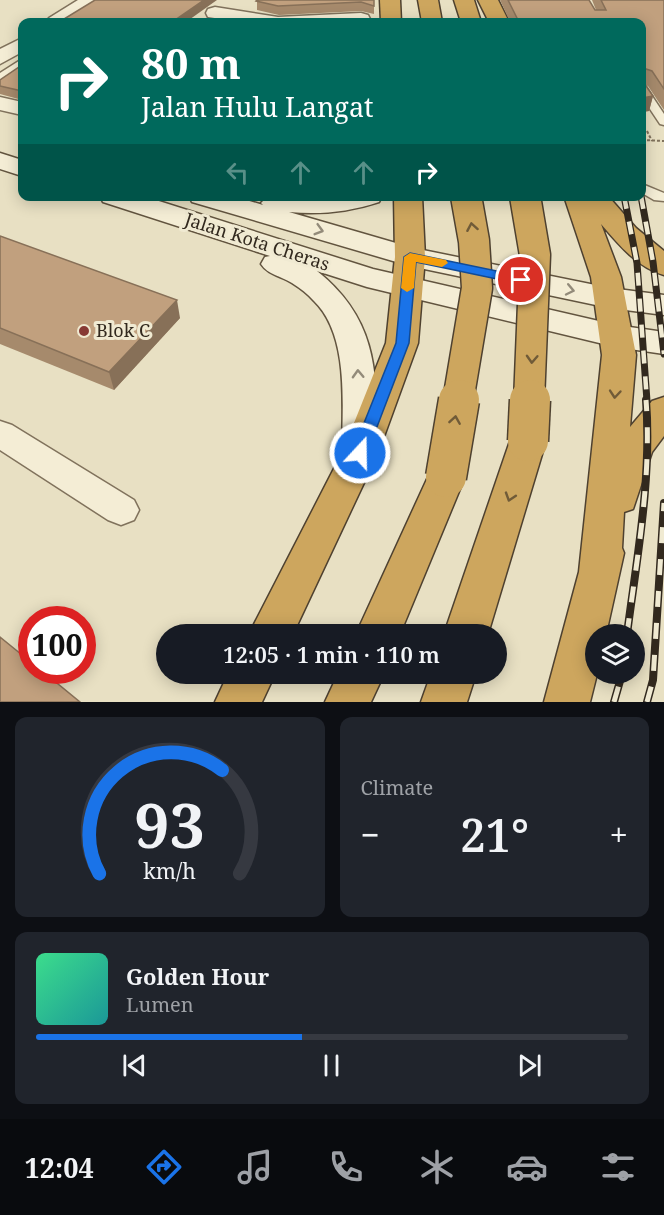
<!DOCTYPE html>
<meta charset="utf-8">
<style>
:root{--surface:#171b24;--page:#20242c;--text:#f1f3f6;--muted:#9ea1a6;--line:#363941;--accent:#1a73e8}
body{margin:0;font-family:"Noto Serif",serif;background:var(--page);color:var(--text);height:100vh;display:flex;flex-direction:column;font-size:22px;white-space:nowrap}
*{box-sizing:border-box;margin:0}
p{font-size:20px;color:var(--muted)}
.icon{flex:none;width:33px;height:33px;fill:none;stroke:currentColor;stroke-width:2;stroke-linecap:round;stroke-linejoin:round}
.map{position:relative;height:702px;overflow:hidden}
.details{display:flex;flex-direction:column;gap:15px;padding:15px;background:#0d0f14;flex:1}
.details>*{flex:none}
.banner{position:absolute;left:18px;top:18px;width:628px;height:183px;border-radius:12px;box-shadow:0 3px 15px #0003;background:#00695c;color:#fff;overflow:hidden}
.fabs{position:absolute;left:585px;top:624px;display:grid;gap:12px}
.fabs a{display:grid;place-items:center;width:60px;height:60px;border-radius:50%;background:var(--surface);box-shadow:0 3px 15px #0003;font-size:30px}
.speed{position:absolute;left:18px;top:606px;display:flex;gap:12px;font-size:30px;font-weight:700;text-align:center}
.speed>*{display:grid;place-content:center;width:78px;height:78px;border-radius:50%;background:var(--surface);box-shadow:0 3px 15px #0003;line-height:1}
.speed .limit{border:9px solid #d22;background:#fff;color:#111}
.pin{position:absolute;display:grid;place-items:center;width:51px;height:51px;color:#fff;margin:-26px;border:3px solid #fff;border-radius:50%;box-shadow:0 2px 6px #0007}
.me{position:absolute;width:66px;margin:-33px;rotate:21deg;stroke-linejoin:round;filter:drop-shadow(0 0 4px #0008)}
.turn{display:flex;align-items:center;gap:21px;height:126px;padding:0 24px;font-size:27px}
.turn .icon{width:78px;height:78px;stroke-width:2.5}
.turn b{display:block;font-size:42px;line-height:51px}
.lanes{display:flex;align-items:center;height:57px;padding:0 24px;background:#0003;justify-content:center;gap:30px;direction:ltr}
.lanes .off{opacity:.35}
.big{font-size:45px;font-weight:600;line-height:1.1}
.details .tile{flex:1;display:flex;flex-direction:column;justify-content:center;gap:9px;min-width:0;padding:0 21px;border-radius:12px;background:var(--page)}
.details .dial{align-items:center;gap:0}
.dial svg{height:156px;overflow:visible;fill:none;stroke:var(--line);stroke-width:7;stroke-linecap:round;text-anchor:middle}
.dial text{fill:var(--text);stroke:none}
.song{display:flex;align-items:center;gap:18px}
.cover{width:72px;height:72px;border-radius:9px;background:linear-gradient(135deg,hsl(150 70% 55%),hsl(180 70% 35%))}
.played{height:6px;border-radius:3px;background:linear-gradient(90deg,var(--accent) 45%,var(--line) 45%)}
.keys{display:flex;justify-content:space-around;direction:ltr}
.heat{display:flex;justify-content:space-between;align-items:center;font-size:33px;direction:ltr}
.details .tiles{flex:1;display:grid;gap:15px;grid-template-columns:1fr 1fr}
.tile:last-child{grid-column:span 2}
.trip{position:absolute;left:156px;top:624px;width:351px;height:60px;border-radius:30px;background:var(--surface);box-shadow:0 3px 15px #0003;font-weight:600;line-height:60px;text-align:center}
.tabs{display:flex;height:96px;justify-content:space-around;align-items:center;background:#090b0e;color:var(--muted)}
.tabs .icon{width:42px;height:42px}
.tabs .current{color:var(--accent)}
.tabs b{font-size:27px;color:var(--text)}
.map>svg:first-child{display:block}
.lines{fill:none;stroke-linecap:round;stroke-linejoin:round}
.lane-casing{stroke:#80725c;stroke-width:3}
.street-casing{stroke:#80725c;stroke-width:3}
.secondary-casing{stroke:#62543f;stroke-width:3}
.highway-casing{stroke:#4e4130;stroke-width:3}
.path{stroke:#80725c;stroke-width:2;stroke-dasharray:3 2;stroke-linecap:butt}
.lane{fill:#f4edd5;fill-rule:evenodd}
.street{fill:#f4edd5;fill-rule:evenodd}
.secondary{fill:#f4edd5;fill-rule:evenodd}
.highway{fill:#cda65e;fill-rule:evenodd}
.rail-far1-casing{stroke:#32291e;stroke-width:7}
.rail-casing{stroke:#32291e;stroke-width:8}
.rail-far1{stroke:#f0ead2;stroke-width:4.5;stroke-dasharray:13;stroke-linecap:butt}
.rail{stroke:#f0ead2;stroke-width:5;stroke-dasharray:16;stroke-linecap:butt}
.highway-bridge-far1-casing{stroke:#4e4130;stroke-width:33;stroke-linecap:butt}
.highway-bridge-casing{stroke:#4e4130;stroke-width:43;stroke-linecap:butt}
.highway-bridge-far1{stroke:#cda65e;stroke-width:30}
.highway-bridge{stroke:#cda65e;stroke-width:40}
.wall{fill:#a68a6c}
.shaded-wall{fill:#877058}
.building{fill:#c1a07e;stroke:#877058;stroke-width:1.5}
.oneway{stroke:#705b38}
.oneway2{stroke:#938b7a}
.route{fill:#1a73e8;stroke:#114b97;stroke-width:1.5}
.slow{fill:#f59e0b}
.poi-dot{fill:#873a34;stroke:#f0ead2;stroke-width:2}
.labels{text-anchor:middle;stroke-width:6;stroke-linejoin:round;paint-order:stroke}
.street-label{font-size:18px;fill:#32291e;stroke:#f0ead2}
.poi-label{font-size:18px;fill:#32291e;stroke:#f0ead2;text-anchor:start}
</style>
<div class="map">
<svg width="664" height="702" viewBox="0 0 664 702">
<rect width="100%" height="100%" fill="#e8e0c3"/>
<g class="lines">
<!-- lane casing -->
<g class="lane-casing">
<g id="lane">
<path d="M22,59V66L0,81V73Z"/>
<path d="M642,86L646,87L664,114V125L660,124L642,97Z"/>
<path d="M642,184L664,193V201L654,200L642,193Z"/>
</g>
</g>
<!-- street casing -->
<g class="street-casing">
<g id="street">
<path d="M78,0H100L68,22H47L49,18Z"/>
<path d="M215,7L278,17L361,13L368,15L370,19L368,22H241L208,17L206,13L208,9Z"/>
<path d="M22,38V52L0,64V49Z"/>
<path d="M0,97L22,102V115L0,110Z"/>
<path d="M0,421L12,425L134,500L139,510L134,520L121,525L108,520L0,450Z"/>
</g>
</g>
<!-- secondary casing -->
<g class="secondary-casing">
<g id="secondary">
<path d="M0,153L22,160V176L0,169Z"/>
<path d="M100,196H143L373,269L616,325L664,332V354L616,347L367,287L317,271C381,322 376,378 378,453L373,463L360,468L347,463L342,453C342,407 350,336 314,301C308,294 300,288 292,283C281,276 268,275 261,264L265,257L270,256L103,202Z"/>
<path d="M189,196H233L263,205L261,203L268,196H382L379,202C349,212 320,215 289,212L413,248L610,288L664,295V315L610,308L410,266L192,202Z"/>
</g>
</g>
<!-- highway casing -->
<g class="highway-casing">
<g id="highway">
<path d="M380,0H400L401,22H381Z"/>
<path d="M418,0H438L442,22H422Z"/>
<path d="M454,0H474L481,22H461Z"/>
<path d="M478,0H498L509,22H489Z"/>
<path d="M394,196H422L425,257L418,343L378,453L293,634H249L342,453L386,343L395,257Z"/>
<path d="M564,196H608L636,228L664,251V275C638,268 618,244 601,224L621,277L636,355L630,427L652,401L664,397V436L652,452L633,509L624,512L622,548L624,553L606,634H596L597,674L590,702H544L579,572L602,355L591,277Z"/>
<path d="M528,427L541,431L546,441L488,634H444L510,441L515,431Z"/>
<path d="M446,462L459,466L465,477L400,634H356L433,466Z"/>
<path d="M228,674H275L262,702H215Z"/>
<path d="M338,674H384L371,702H325Z"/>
<path d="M431,674H476L467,702H421Z"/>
</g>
</g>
<!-- path -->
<g class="path">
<path d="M647,131L652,141"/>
<path d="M642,140L664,141"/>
</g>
<!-- lane -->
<use href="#lane" class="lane"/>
<!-- street -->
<use href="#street" class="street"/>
<!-- secondary -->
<use href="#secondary" class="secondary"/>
<!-- highway -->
<use href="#highway" class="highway"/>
<!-- rail-far1 casing -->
<g class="rail-far1-casing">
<g id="rail-far1">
<path d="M624,196L637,263L647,401"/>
<path d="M641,196L653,262L664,354"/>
</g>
</g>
<!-- rail casing -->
<g class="rail-casing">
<g id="rail">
<path d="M627,634C637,557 652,477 646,400"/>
<path d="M614,702L622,674"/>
<path d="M647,702L653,680L664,503"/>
</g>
</g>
<!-- rail-far1 -->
<use href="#rail-far1" class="rail-far1"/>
<!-- rail -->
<use href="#rail" class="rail"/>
<!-- highway-bridge-far1 casing -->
<g class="highway-bridge-far1-casing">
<g id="highway-bridge-far1">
<path d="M525,196L535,255L529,401"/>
<path d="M458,401L477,288L474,241L466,196"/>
</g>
</g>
<!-- highway-bridge casing -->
<g class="highway-bridge-casing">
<g id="highway-bridge">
<path d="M528,441L530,400"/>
<path d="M446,477L459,400"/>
</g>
</g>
<!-- highway-bridge-far1 -->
<use href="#highway-bridge-far1" class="highway-bridge-far1"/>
<!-- highway-bridge -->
<use href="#highway-bridge" class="highway-bridge"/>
</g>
<!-- wall -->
<g class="wall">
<path d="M257,0H374V14L361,11L279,15L257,10Z"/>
<path d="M500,0H589L595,10H596L592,0H664V110L648,86L645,85L653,96L649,111L642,112V22H510Z"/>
<path d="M22,65V100L0,94V80Z"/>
<path d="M0,236L180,318L114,390L0,344Z"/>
</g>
<!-- shaded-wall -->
<g class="shaded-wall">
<path d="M204,0H217L186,22H172Z"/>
<path d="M653,96L649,111L642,112V98Z"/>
<path d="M177,300L180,318L114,390L109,372Z"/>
</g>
<!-- building -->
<g class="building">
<path d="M95,0H204L172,22H59Z"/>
<path d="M257,0H374V6L361,2L278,6L256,1Z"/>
<path d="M508,0H589L595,10H606L601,0H664V89L652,71L646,69L644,72V83L653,96L642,98V22H519Z"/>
<path d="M22,65V91L0,86V80Z"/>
<path d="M0,236L177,300L109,372L0,328Z"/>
<path d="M0,637L32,663V670H41L80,702H0Z"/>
</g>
<!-- one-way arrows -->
<defs><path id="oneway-chevron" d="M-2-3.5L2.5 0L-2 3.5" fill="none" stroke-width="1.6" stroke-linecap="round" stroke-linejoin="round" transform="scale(1.5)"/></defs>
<g class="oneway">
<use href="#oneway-chevron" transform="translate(472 227) rotate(-100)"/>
<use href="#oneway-chevron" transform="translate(532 359) rotate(93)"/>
<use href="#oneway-chevron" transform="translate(615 394) rotate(95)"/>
<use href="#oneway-chevron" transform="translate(455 420) rotate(-81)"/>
<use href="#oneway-chevron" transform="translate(510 497) rotate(108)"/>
</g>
<g class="oneway2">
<use href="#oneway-chevron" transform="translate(319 230) rotate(16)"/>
<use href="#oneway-chevron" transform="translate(570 290) rotate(12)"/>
<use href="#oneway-chevron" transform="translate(358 374) rotate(-92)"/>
</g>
<!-- route -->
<path class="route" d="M410,253L521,276L528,280L521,284L416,262L409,343L367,453L365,458H354L352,453L396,343L404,257Z"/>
<!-- slow -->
<path class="slow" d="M410,253L446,260L448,263L442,267L416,262L414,288L407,292L401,288L404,257Z"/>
<!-- markers -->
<circle class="poi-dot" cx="84" cy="331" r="6"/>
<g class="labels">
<!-- street labels -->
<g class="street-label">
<text transform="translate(257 242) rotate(18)" y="6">Jalan Kota Cheras</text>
</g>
<!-- poi labels -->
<g class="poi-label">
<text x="96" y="337">Blok C</text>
</g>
</g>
</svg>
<div class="fabs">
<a><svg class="icon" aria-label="layers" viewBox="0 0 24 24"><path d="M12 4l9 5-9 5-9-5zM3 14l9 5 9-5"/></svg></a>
</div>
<div class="speed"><div class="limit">100</div></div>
<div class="pin" style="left:521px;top:280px;background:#d93025"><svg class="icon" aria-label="arrive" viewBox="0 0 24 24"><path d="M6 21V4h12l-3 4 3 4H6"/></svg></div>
<svg class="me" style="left:360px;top:453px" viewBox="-20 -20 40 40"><circle r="17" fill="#1a73e8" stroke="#fff" stroke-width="3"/><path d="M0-11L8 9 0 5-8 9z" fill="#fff"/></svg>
<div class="trip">12:05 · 1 min · 110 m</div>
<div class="banner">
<div class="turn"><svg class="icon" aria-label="right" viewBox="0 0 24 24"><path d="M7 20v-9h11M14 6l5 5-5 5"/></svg><div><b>80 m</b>Jalan Hulu Langat</div></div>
<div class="lanes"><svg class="icon off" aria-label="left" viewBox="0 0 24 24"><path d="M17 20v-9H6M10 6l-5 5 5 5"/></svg><svg class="icon off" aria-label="ahead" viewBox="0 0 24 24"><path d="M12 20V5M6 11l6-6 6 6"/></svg><svg class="icon off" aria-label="ahead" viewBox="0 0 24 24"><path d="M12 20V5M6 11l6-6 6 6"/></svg><svg class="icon" aria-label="right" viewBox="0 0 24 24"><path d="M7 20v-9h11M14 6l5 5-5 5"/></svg></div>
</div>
</div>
<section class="details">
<div class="tiles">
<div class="tile dial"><svg viewBox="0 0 100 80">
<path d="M14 69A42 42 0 1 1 86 69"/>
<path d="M14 69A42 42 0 0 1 77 16" stroke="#1a73e8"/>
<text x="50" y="56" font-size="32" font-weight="700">93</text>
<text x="50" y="72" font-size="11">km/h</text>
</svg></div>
<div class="tile"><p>Climate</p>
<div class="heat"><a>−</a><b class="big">21°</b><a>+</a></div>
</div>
<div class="tile">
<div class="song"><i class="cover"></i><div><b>Golden Hour</b><p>Lumen</p></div></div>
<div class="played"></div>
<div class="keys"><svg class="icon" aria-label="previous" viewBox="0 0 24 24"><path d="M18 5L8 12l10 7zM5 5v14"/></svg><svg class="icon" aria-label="pause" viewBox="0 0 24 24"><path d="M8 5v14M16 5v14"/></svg><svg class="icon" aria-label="next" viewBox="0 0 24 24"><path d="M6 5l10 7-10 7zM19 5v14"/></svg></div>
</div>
</div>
</section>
<nav class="tabs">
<b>12:04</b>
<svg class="icon current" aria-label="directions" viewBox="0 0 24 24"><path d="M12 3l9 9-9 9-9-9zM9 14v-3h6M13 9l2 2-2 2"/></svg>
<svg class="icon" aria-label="music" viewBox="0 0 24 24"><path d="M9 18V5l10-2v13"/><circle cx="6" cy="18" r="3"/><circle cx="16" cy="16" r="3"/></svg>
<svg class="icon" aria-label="phone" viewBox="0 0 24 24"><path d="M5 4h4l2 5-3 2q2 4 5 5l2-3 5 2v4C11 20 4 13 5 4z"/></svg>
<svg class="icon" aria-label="climate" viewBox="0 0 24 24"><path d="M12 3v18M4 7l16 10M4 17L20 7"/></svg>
<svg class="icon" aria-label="car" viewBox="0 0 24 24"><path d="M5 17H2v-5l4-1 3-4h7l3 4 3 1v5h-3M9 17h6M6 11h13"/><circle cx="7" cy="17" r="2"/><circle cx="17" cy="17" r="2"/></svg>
<svg class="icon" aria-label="filters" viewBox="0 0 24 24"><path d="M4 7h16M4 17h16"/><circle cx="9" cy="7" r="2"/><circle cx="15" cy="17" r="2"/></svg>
</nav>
